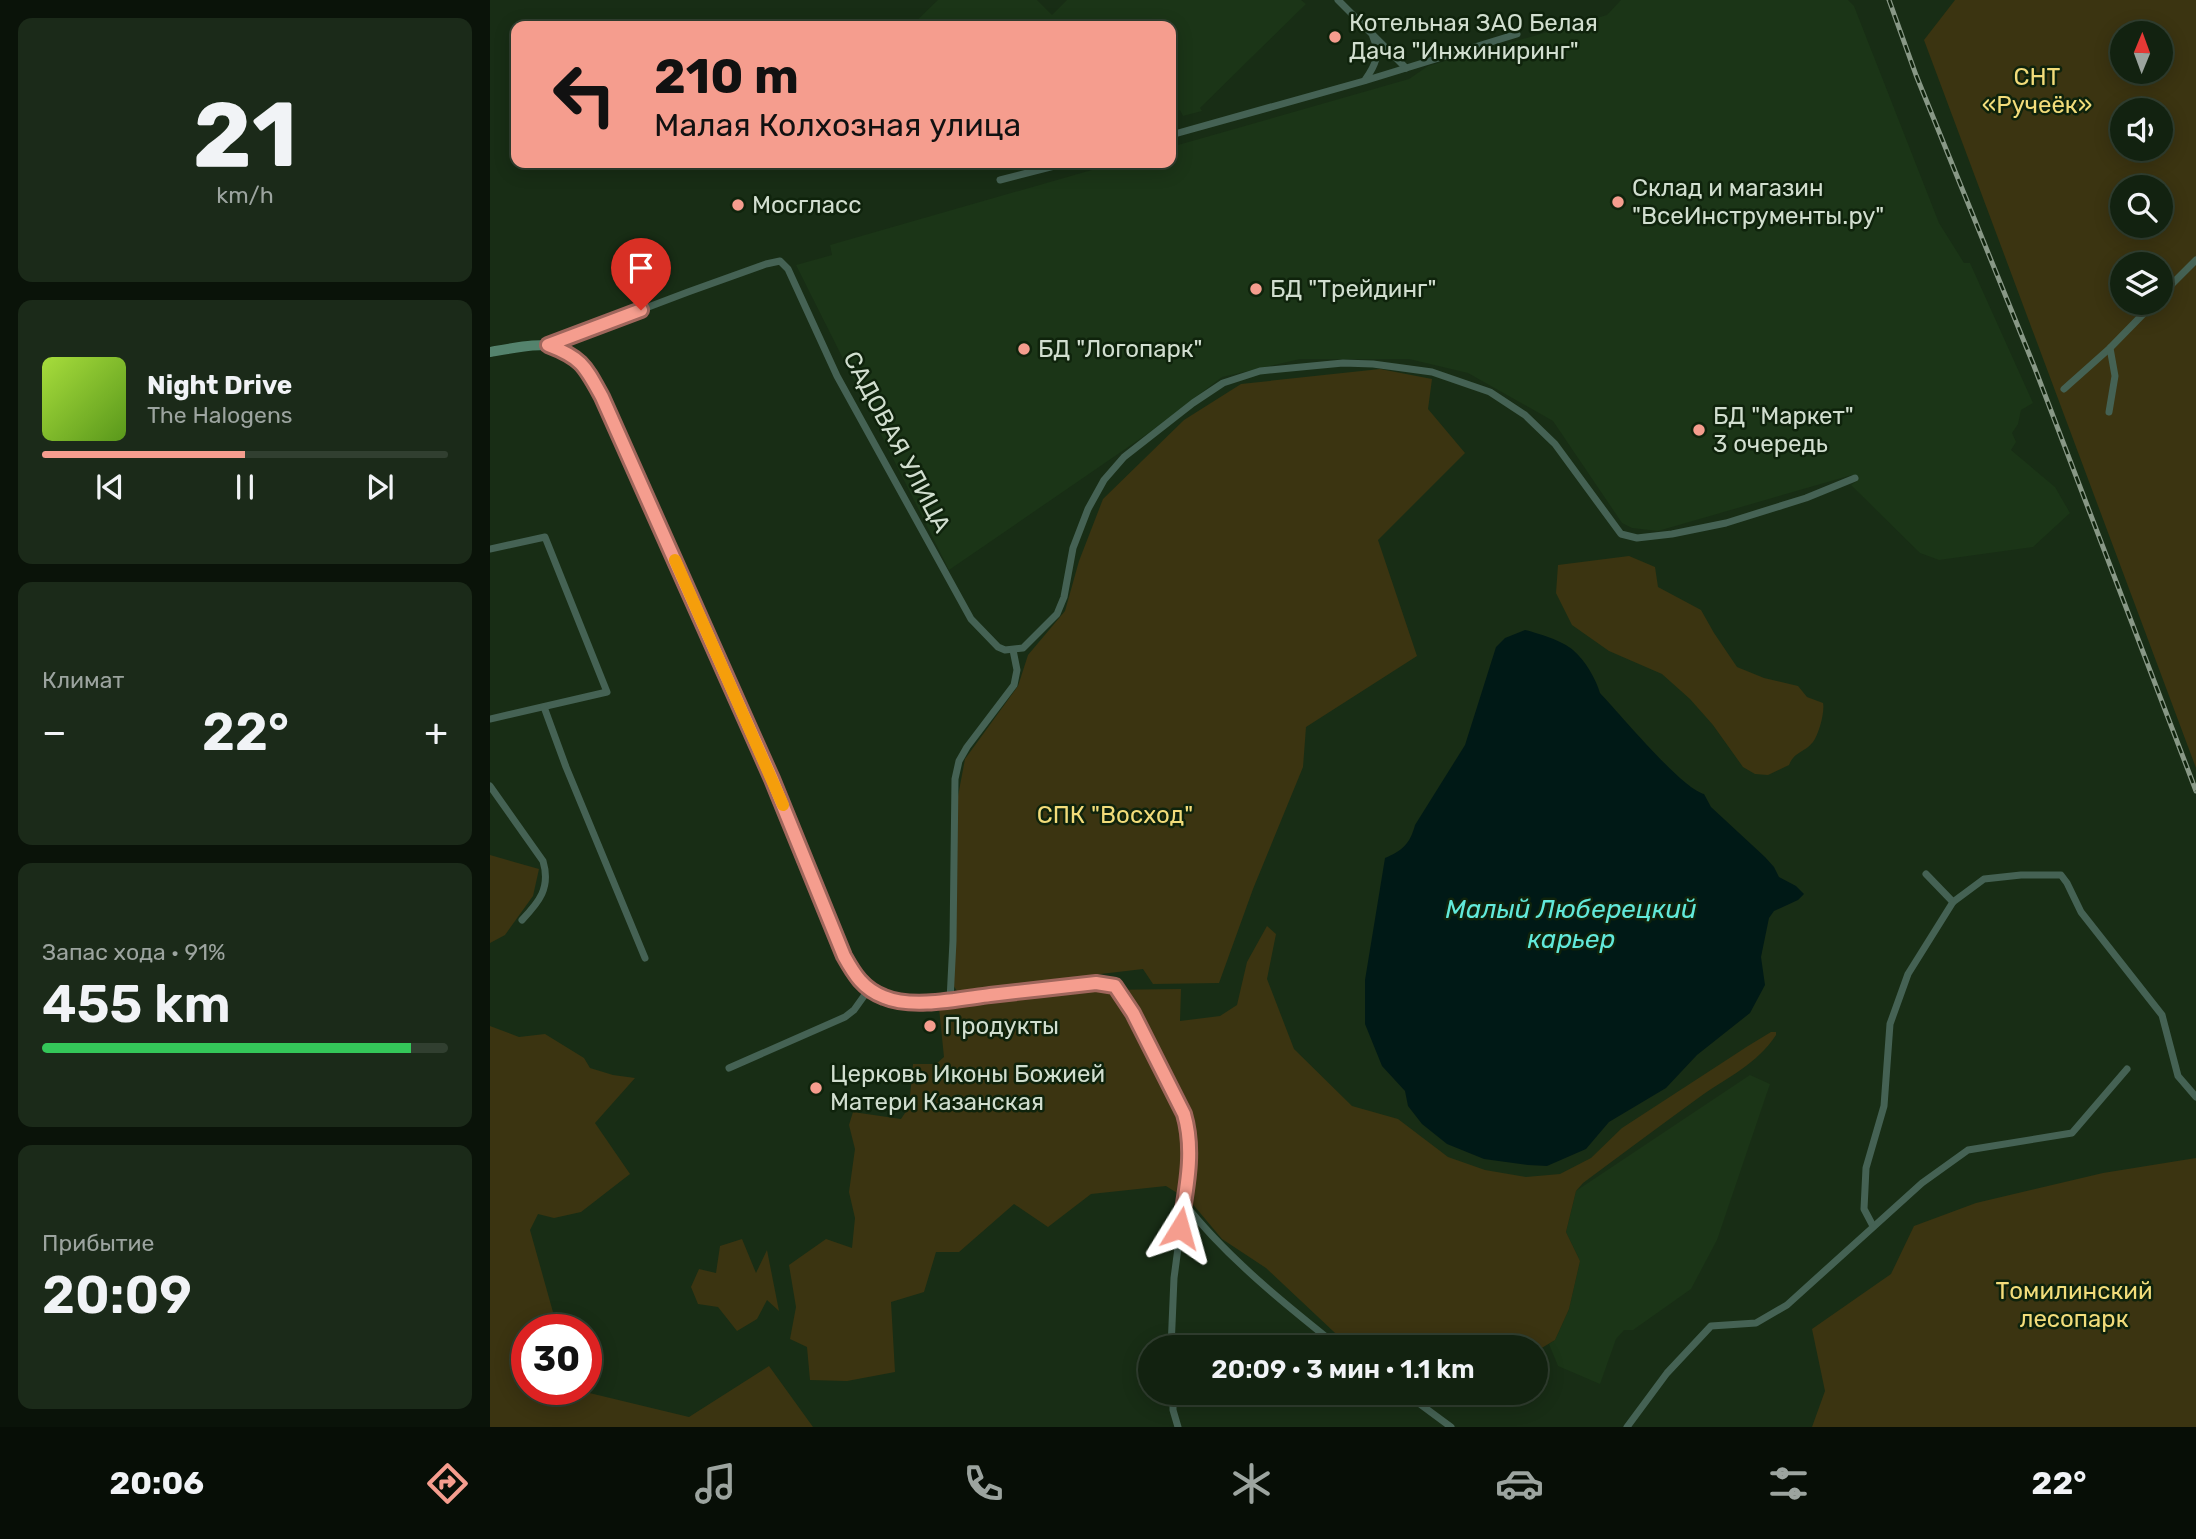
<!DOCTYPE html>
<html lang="ru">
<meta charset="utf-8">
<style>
:root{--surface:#122210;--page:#1b2a19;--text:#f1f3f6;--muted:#9ca49f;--line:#313f30;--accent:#f59d8e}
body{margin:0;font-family:Rubik,sans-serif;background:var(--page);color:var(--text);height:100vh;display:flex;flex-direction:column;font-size:26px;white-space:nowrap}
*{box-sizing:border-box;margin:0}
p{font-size:23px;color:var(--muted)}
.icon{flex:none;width:38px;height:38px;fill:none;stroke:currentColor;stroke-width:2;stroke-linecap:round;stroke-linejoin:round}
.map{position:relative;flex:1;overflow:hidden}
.sheet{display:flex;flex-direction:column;gap:18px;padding:18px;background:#0a1309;width:490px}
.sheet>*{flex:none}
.banner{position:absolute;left:21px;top:21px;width:665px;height:147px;border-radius:14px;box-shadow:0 4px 18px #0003,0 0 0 2px var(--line);background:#f59d8e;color:#111;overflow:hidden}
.needle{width:46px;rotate:1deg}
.controls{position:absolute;left:1620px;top:21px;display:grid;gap:14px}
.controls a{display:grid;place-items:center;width:63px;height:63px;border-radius:50%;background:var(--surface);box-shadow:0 4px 18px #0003,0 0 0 2px var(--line);font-size:35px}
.speed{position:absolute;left:21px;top:1314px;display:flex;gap:14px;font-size:35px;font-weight:700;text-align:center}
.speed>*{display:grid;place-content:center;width:91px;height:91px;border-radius:50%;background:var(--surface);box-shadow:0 4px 18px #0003,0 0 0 2px var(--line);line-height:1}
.speed .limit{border:10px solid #d22;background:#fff;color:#111}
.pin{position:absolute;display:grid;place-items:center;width:60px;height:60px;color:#fff;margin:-72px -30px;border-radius:50% 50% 50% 0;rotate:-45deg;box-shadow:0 0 7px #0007}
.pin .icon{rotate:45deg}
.me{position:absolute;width:77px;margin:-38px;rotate:8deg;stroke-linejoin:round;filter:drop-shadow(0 0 5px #0008)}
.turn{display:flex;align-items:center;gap:24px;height:147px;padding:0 28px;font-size:32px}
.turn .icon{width:91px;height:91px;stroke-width:2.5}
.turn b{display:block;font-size:49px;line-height:60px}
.big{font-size:52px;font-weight:600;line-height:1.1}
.sheet .tile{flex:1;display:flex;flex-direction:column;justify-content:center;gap:10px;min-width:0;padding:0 24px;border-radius:14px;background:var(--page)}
.sheet .dial{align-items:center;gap:0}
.dial b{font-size:91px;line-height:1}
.song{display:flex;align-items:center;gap:21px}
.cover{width:84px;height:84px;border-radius:10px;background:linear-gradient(135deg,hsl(80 70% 55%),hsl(90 70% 35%))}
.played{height:7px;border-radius:4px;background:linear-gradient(90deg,var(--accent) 50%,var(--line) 50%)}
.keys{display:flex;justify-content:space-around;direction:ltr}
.heat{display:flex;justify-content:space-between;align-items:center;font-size:38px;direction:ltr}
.charge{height:10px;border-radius:5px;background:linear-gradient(90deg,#34c759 91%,var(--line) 0)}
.trip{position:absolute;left:648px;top:1335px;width:410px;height:70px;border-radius:35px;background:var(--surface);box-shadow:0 4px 18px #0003,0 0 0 2px var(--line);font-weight:600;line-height:70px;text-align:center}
.dock{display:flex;height:112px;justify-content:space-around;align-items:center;background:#070e06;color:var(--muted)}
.dock .icon{width:49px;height:49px}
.dock .active{color:var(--accent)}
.dock b{font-size:32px;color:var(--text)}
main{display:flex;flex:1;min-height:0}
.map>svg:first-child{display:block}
.built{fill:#1b3517}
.green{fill:#3b3411;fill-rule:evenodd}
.water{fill:#001916}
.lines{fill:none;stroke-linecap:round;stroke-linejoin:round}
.street{stroke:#456254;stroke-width:7}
.secondary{stroke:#54836d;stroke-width:10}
.rail-casing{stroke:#889886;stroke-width:5}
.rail{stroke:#0f230c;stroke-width:2.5;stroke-dasharray:8;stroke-linecap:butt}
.route-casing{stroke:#9f665c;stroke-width:18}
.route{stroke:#f59d8e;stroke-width:12}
.slow{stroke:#f59e0b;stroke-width:12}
.poi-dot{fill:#f59d8e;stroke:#0f230c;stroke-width:2.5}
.labels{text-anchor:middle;stroke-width:5;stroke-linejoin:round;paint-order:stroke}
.poi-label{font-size:24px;fill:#d1decf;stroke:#0f230c;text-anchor:start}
.park-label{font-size:24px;fill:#f2dc7a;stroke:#0f230c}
.street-label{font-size:24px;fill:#d1decf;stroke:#0f230c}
.water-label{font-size:26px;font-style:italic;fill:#61e9da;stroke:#0f230c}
</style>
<main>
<section class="sheet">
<div class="tile dial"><b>21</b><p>km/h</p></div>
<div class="tile">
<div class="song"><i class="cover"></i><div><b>Night Drive</b><p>The Halogens</p></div></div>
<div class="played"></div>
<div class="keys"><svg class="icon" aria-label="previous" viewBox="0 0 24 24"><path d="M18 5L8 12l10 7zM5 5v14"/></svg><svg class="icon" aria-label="pause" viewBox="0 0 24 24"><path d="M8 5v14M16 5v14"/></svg><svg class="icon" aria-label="next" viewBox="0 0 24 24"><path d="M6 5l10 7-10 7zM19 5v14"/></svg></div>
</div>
<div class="tile"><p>Климат</p>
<div class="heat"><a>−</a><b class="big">22°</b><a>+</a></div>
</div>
<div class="tile"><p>Запас хода · 91%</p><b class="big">455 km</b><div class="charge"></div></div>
<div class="tile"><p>Прибытие</p><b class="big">20:09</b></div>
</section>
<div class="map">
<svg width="1706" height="1427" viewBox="0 0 1706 1427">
<rect width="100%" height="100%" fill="#182d15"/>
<!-- built -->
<g class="built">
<path d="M448,0H547L562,15L577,0H811L816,4L710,108L712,111L693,116L690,110L681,112V26H421Z"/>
<path d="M1131,0H1358L1364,6L1449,223L1474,263H1480L1543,403L1531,410L1528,424L1522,433L1526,442L1521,450L1565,487L1580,513L1543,547L1449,560L1430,553L1361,485L1367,481L1362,475L1168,531L1142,528L1132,523L1063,421L978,373L919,359H810L732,377L660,432L459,570L306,265L342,255L340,245L626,163H681V147L919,79L938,66L1117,15Z"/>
<path d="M1260,1075L1280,1084L1227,1240L1201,1289L1143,1330H1134L1126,1339L1110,1384L1068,1366L1059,1344L1065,1340L1079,1309L1090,1261L1076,1232L1086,1191Z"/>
</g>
<!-- green -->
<g class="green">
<path d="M1465,0H1706V768L1434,40ZM1633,33H1671V72H1633ZM1633,110H1671V149H1633ZM1633,187H1671V226H1633ZM1633,264H1671V303H1633Z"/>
<path d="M890,369L942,379L938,409L975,453L888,540L927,656L816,727L813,767L763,889L729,983L663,984L653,969L467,991L463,985L468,796L475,759L528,686L538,655L575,611L589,561L613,499L694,420L751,384Z"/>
<path d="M1139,556L1165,567L1168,587L1211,610L1224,633L1247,667L1274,678L1308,686L1317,697L1333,703C1335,711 1329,734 1323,742C1314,753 1305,751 1299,765L1278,775L1265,774L1253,767L1223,725L1200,699L1172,674L1119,651L1082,625L1066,593L1068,565Z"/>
<path d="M0,855L49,869L43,896L15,935L0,943Z"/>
<path d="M777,926L786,934L777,979L804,1049L862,1106L908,1119L958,1157L995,1170L1036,1177L1070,1174L1101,1158L1132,1128L1258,1046L1281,1032H1286V1035C1267,1064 1238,1077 1211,1096C1171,1125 1132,1154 1093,1183L1086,1191L1076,1232L1090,1261L1079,1309L1065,1340L1045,1352V1348L860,1347L776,1268L732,1239L700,1201L676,1186L601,1194L558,1227L524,1204L469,1252H446L434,1292L401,1302L405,1372L357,1381L320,1380L317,1347L300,1339L306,1307L299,1265L336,1239L362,1248L365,1218L359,1192L365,1149L359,1125L363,1112L411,1119L419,1107L423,1064H446L454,1057L449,1008L613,990L691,989L690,1021L730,1016L747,1005L757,962Z"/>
<path d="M0,1026L29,1037L55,1034L94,1058L100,1068L123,1075L145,1078L105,1123L140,1174L91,1212L64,1218L48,1214L40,1230L68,1330H37V1390H87L199,1417L279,1366L323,1427H0Z"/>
<path d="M1706,1158V1427H1322L1335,1391L1322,1329L1401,1274L1424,1226L1486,1203L1613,1173Z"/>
<path d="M252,1239L266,1273L277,1250L289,1311L277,1300L267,1319L247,1331L228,1307L208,1304L201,1287L209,1269L226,1273L230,1246Z"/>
</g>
<!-- water -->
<path class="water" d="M1035,630C1048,633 1073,641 1083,650C1095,660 1106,679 1110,693C1130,714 1191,788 1214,794L1221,807L1275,857L1284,867L1289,877L1306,886L1314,894L1308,900L1284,911L1279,918L1271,957L1275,985L1260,1013L1207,1055L1176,1088L1119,1122L1096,1149L1057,1166L1038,1165L994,1159L957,1144L932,1124L918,1106L915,1091L892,1066L875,1024V980L895,858C912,851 920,844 925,825L975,745L1006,647L1015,638Z"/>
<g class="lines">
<!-- street -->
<g class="street">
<path d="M848,0L916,68"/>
<path d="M875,80C885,66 891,54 883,37"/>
<path d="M681,135L874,81L1027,34"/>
<path d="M510,180L576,163"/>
<path d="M1671,295L1706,260"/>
<path d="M58,345L198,292L276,264L290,261L298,269L347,376L481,619L508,647L515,650L533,648L567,614L574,597L583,548L598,509L614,480L634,457L703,403L733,383L770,371L853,363L883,364L942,372L1000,392L1035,415L1065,444L1131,534L1147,538L1182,534L1236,523L1316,498L1365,478"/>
<path d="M1574,389L1620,348"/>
<path d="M1619,412L1625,376L1620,348L1664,303"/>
<path d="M0,549L55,537L117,692L0,719"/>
<path d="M54,707L76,767L155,958"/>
<path d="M0,786L53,861C61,888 49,902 32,920"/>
<path d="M1436,874L1463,902L1494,879L1531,875H1571L1577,883L1591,912L1672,1015L1688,1076L1706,1097"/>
<path d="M460,1000L463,941L465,779L469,761L477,747L524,685L527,670L523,650"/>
<path d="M239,1068L355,1017L364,1010L379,989"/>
<path d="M694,1203C736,1257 796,1305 850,1348"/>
<path d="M1383,1226L1374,1209L1376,1168L1394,1106L1400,1024L1418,974L1463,902"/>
<path d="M681,1348L684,1278L694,1203"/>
<path d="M683,1393V1410L688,1427"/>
<path d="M915,1393L961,1427"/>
<path d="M1137,1427L1177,1373L1221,1326L1266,1323L1297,1305L1432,1183L1478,1150L1582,1133L1637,1069"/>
</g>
<!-- secondary -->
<path class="secondary" d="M0,352C63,341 80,336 112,397L282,779L354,956C364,974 373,989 394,997C422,1009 469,999 500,995C535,991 571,987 606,983L625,986L643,1013L694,1114L701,1146L694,1203"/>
<!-- rail casing -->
<g class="rail-casing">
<path id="rail" d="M1399,0L1426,75L1544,366L1706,791"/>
</g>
<!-- rail -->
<use href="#rail" class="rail"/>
</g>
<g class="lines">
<!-- route casing -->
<g class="route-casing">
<path id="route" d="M151,310L58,345C92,358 95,366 112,397L282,779L354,956C364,974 373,989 394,997C422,1009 469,999 500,995C535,991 571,987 606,983L625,986L643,1013L694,1114C705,1151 696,1190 690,1228"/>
</g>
<!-- route -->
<use href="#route" class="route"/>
<!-- slow -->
<path class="slow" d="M185,560L293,805"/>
</g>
<!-- markers -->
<g class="poi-dot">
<circle cx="845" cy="37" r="7"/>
<circle cx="1128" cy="202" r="7"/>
<circle cx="248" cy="205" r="7"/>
<circle cx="766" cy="289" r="7"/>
<circle cx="534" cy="349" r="7"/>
<circle cx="1209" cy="430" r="7"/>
<circle cx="440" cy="1026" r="7"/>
<circle cx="326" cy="1088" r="7"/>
</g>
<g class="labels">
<!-- poi labels -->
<g class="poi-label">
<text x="859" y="31">Котельная ЗАО Белая<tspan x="859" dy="28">Дача "Инжиниринг"</tspan></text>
<text x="1142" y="196">Склад и магазин<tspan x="1142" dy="28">"ВсеИнструменты.ру"</tspan></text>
<text x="262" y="213">Мосгласс</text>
<text x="780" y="297">БД "Трейдинг"</text>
<text x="548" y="357">БД "Логопарк"</text>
<text x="1223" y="424">БД "Маркет"<tspan x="1223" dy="28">3 очередь</tspan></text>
<text x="454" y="1034">Продукты</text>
<text x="340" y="1082">Церковь Иконы Божией<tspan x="340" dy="28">Матери Казанская</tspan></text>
</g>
<!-- park labels -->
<g class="park-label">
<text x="1547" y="85">СНТ<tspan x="1547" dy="28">«Ручеёк»</tspan></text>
<text x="625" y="823">СПК "Восход"</text>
<text x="1584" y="1299">Томилинский<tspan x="1584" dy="28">лесопарк</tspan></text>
</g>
<!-- street labels -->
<g class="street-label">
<text transform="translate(407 442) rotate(62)" y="8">САДОВАЯ УЛИЦА</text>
</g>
<!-- water labels -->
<g class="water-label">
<text x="1081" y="918">Малый Люберецкий<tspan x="1081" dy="30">карьер</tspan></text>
</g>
</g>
</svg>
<div class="controls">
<a><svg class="needle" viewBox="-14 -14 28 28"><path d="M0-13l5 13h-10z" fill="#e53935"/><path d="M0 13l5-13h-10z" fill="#9ca49f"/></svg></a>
<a><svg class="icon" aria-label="sound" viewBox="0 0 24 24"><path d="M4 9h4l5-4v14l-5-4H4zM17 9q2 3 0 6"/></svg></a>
<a><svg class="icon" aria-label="search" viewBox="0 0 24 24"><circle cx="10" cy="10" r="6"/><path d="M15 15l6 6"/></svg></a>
<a><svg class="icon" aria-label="layers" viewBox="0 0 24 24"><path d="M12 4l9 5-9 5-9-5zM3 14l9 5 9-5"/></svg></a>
</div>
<div class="speed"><div class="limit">30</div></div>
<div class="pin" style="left:151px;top:310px;background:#d93025"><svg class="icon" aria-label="arrive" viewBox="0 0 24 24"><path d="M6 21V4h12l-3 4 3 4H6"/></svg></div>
<svg class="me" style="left:690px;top:1228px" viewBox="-20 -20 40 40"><path d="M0-17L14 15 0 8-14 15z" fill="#f59d8e" stroke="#fff" stroke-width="4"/></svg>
<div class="trip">20:09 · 3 мин · 1.1 km</div>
<div class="banner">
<div class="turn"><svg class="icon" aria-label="left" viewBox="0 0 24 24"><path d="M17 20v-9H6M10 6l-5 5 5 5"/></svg><div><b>210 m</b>Малая Колхозная улица</div></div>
</div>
</div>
</main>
<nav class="dock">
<b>20:06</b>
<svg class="icon active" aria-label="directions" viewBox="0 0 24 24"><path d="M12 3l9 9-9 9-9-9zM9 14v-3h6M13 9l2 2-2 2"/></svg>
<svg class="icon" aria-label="music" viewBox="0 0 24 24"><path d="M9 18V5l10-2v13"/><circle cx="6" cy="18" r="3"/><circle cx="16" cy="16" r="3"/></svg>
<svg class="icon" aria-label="phone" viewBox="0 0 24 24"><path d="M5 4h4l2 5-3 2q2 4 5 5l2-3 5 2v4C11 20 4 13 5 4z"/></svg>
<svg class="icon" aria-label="climate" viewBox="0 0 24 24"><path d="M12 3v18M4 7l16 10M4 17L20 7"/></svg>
<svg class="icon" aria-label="car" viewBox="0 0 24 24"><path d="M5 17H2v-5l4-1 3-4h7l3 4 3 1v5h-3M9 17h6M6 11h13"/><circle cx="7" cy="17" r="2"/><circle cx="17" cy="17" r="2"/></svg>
<svg class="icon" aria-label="filters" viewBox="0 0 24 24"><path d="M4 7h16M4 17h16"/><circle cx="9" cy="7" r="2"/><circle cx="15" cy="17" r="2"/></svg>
<b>22°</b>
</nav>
